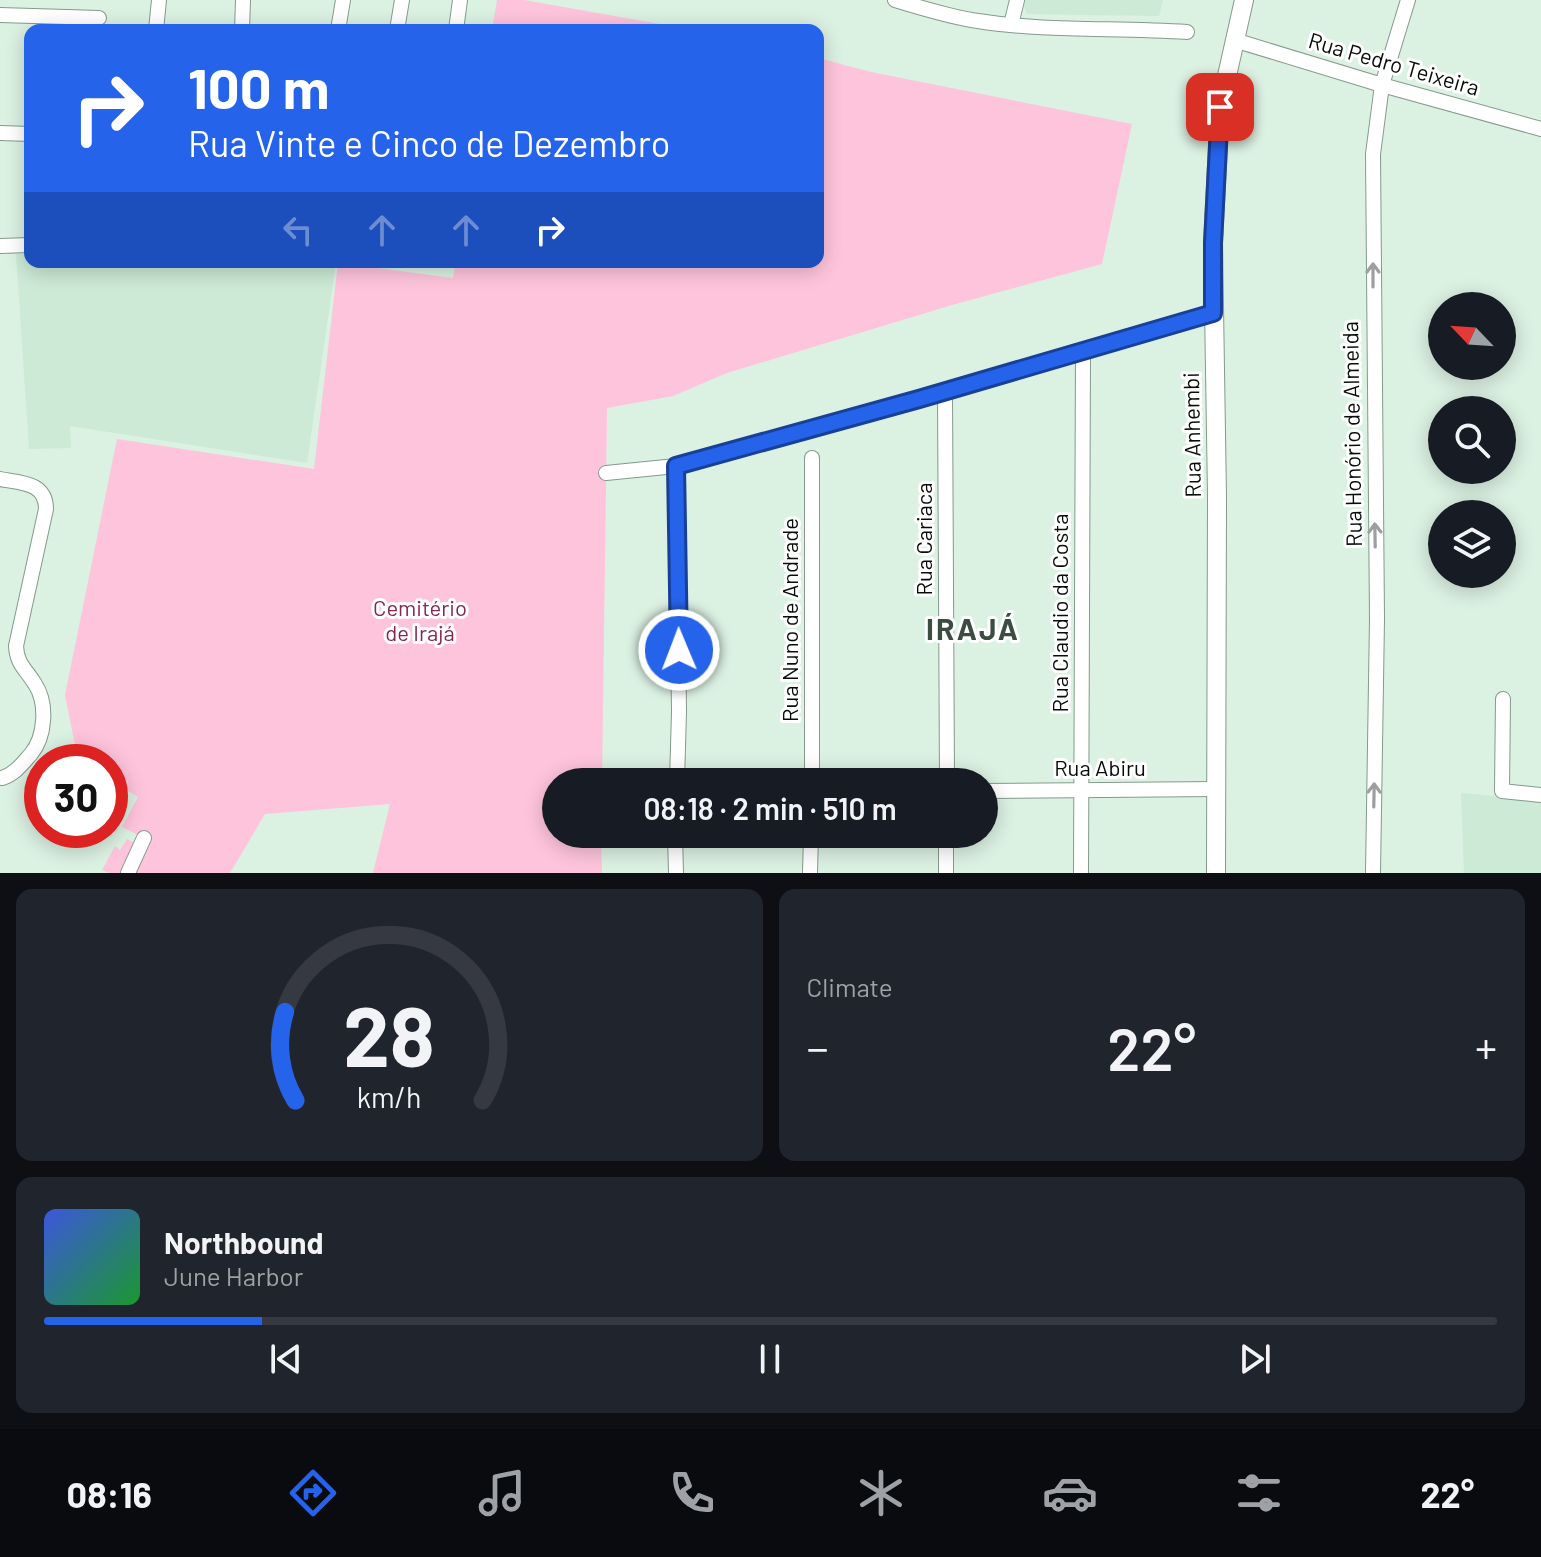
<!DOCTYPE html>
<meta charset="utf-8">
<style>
:root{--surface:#171b24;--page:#20242c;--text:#f1f3f6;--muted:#9ea1a6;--line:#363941;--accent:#2563eb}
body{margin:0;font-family:Barlow,sans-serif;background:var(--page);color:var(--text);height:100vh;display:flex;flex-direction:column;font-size:30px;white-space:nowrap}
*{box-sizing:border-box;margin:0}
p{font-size:26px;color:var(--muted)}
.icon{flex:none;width:44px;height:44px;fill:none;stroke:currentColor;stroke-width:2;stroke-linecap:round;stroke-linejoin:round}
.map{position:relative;height:873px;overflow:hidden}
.panel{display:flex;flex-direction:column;gap:16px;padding:16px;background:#0d0f14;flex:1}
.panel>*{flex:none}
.guide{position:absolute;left:24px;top:24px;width:800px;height:244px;border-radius:16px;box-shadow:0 4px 20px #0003;background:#2563eb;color:#fff;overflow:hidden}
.needle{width:52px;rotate:295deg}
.controls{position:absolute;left:1428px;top:292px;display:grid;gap:16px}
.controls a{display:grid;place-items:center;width:88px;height:88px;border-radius:50%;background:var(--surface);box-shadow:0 4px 20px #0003;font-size:40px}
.speed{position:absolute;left:24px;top:744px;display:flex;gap:16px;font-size:40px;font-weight:700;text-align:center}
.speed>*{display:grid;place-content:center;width:104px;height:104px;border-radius:50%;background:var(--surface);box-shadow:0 4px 20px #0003;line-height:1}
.speed .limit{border:12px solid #d22;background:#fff;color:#111}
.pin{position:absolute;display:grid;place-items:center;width:68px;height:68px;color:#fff;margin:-34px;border-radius:16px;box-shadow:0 4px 12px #0006}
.me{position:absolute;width:88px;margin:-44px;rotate:359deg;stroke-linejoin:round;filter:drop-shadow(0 0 6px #0008)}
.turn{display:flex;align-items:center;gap:28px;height:168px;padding:0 32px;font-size:36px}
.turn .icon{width:104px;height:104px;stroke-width:2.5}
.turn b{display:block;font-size:56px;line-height:68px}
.lanes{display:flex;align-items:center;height:76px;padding:0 32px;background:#0003;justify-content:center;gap:40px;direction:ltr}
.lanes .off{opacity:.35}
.big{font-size:60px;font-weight:600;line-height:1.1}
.panel .tile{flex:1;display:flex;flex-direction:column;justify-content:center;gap:12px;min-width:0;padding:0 28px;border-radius:16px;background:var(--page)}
.panel .dial{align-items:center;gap:0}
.dial svg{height:208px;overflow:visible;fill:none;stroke:var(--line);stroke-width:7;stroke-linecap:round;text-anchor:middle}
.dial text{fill:var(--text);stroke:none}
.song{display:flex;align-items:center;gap:24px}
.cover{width:96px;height:96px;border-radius:12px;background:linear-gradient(135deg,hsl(230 70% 55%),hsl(130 70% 35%))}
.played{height:8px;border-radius:4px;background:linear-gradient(90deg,var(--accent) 15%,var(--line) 15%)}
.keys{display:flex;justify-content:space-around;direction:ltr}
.heat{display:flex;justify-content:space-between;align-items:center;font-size:44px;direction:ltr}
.panel .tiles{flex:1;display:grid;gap:16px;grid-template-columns:1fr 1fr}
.tile:last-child{grid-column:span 2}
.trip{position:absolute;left:542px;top:768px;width:456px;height:80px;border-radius:40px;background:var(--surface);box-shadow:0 4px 20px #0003;font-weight:600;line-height:80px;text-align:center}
.menu{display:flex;height:128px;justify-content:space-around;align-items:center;background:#090b0e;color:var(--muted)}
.menu .icon{width:56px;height:56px}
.menu .current{color:var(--accent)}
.menu b{font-size:36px;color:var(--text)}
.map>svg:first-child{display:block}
.built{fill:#ccead5}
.green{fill:#fec4db}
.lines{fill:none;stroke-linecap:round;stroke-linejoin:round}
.minor-casing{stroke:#859a8c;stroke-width:16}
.tertiary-casing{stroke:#859a8c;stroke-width:20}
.minor{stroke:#fff;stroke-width:14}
.tertiary{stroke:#fff;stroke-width:18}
.oneway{stroke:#9c9f9d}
.route-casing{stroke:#184099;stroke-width:20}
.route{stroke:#2563eb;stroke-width:14}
.labels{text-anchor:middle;stroke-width:6;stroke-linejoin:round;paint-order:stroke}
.street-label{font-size:22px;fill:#070e09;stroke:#fff}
.park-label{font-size:22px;fill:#862756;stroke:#fff}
.district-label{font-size:30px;font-weight:bold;letter-spacing:2px;fill:#3b4d41;stroke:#fff}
</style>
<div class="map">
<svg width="1541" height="873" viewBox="0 0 1541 873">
<rect width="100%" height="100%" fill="#dbf1e2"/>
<!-- built -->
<g class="built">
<path d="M1022,0H1163L1159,16L1027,14Z"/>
<path d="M16,254H30V262H336L307,463L70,426L71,448L29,449Z"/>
<path d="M1461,793L1541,800V873H1464Z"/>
</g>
<!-- green -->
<g class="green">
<path d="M497,0H524L694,30H492Z"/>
<path d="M818,58L871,72L1132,124L1102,264L952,305L727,373L673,396L607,408L602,782H556V834H601L602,873H373L390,804L265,814L230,873H130L144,838L122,827L138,797L110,780V762L78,760L65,695L117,439L314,469L338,263L453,278L456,262H818Z"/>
<path d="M127,839L138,845L122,873H109L102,870L115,846L120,850Z"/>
</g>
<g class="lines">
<!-- minor casing -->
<g class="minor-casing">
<g id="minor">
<path d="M895,0C922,8 950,17 978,21C1047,32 1117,27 1187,32"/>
<path d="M0,15L99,18"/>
<path d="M1011,25L1017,0"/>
<path d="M156,30L159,0"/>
<path d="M242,30L243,0"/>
<path d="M338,30L343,0"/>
<path d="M397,30L402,0"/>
<path d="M456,30L460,0"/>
<path d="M1234,40L1382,85L1541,129"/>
<path d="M0,133L30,134"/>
<path d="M0,246L30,245"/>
<path d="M945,392L947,782"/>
<path d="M676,466L679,712L677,782"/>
<path d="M606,473L676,466L945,392L1213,313"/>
<path d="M0,479C21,483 46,482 46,509L16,646C17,665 26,669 35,684C48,704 45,737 31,754C22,764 15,774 2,778"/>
<path d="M1503,699L1502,791L1541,795"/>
<path d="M812,782V458"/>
<path d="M984,791L1217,789"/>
<path d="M675,834L676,873"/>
<path d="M128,873L144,838"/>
<path d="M810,873L811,834"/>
<path d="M946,873V834"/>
<path d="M1081,873L1083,352"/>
<path d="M1373,873L1377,619L1373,154L1382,85L1408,0"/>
</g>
</g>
<!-- tertiary casing -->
<g class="tertiary-casing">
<path id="tertiary" d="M1216,873L1217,497L1213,243L1220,107L1244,0"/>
</g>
<!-- minor -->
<use href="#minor" class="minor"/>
<!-- tertiary -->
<use href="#tertiary" class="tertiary"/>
</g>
<!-- one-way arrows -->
<defs><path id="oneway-shaft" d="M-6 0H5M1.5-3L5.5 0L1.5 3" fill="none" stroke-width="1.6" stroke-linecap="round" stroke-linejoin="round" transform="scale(2)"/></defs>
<g class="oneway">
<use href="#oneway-shaft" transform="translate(1373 275) rotate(-90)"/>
<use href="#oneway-shaft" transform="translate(1375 535) rotate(-91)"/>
<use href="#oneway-shaft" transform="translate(1374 795) rotate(-89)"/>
</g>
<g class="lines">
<!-- route casing -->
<g class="route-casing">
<path id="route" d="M679,650L676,466L919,399L1213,313V243L1220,107"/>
</g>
<!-- route -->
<use href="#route" class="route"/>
</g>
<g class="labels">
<!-- street labels -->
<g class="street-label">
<text transform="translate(1394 64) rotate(16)" y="8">Rua Pedro Teixeira</text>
<text transform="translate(1352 434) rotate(-91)" y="8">Rua Honório de Almeida</text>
<text transform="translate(1192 435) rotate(-91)" y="8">Rua Anhembi</text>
<text transform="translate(924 539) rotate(-90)" y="8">Rua Cariaca</text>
<text transform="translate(1060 613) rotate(-90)" y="8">Rua Claudio da Costa</text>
<text transform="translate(790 620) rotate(-90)" y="8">Rua Nuno de Andrade</text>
<text x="1100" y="776">Rua Abiru</text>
</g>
<!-- park labels -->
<g class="park-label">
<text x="420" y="616">Cemitério<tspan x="420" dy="25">de Irajá</tspan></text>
</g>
<!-- district labels -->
<g class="district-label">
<text x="973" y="640">IRAJÁ</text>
</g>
</g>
</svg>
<div class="controls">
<a><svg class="needle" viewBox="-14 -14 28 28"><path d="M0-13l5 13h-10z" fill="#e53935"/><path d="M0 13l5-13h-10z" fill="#9ea1a6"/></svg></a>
<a><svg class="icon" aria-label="search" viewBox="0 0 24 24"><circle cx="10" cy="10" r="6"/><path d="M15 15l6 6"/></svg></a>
<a><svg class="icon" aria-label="layers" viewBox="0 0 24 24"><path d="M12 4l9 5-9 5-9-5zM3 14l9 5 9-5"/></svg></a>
</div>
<div class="speed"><div class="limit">30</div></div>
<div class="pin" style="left:1220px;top:107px;background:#d93025"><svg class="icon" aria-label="arrive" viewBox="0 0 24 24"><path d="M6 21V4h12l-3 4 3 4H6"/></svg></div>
<svg class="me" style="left:679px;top:650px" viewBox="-20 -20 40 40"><circle r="17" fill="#2563eb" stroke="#fff" stroke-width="3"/><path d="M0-11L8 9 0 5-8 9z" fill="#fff"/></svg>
<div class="trip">08:18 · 2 min · 510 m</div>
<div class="guide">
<div class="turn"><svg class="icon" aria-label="right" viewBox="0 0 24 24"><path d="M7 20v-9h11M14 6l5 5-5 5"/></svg><div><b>100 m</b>Rua Vinte e Cinco de Dezembro</div></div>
<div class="lanes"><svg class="icon off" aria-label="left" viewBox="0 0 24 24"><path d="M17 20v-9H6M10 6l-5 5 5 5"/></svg><svg class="icon off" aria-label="ahead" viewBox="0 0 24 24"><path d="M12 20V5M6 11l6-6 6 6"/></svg><svg class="icon off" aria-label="ahead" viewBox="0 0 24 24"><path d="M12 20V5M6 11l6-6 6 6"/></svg><svg class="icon" aria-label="right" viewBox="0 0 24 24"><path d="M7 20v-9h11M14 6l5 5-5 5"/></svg></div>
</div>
</div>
<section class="panel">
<div class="tiles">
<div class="tile dial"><svg viewBox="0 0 100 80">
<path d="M14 69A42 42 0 1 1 86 69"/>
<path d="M14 69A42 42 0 0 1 10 35" stroke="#2563eb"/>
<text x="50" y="56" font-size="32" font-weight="700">28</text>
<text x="50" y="72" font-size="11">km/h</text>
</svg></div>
<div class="tile"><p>Climate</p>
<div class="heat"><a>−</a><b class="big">22°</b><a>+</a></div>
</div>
<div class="tile">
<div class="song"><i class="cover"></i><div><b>Northbound</b><p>June Harbor</p></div></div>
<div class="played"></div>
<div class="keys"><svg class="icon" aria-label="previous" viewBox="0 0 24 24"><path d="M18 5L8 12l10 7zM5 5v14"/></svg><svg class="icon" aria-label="pause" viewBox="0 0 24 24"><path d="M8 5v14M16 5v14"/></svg><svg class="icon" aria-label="next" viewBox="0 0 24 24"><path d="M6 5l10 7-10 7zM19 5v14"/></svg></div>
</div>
</div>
</section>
<nav class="menu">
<b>08:16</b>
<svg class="icon current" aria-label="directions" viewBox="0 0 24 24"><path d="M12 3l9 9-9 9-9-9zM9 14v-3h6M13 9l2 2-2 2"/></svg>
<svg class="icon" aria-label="music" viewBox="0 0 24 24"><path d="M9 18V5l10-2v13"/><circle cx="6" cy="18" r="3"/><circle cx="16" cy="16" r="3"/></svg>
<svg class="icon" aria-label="phone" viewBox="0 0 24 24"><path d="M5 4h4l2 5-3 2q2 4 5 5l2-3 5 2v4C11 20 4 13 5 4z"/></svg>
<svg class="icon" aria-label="climate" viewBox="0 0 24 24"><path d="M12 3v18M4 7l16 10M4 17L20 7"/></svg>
<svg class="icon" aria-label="car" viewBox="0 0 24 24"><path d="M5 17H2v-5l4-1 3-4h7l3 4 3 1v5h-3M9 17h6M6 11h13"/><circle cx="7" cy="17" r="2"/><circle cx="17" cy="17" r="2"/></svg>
<svg class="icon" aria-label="filters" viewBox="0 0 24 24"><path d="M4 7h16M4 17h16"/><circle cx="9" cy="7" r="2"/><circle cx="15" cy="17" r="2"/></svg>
<b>22°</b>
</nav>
